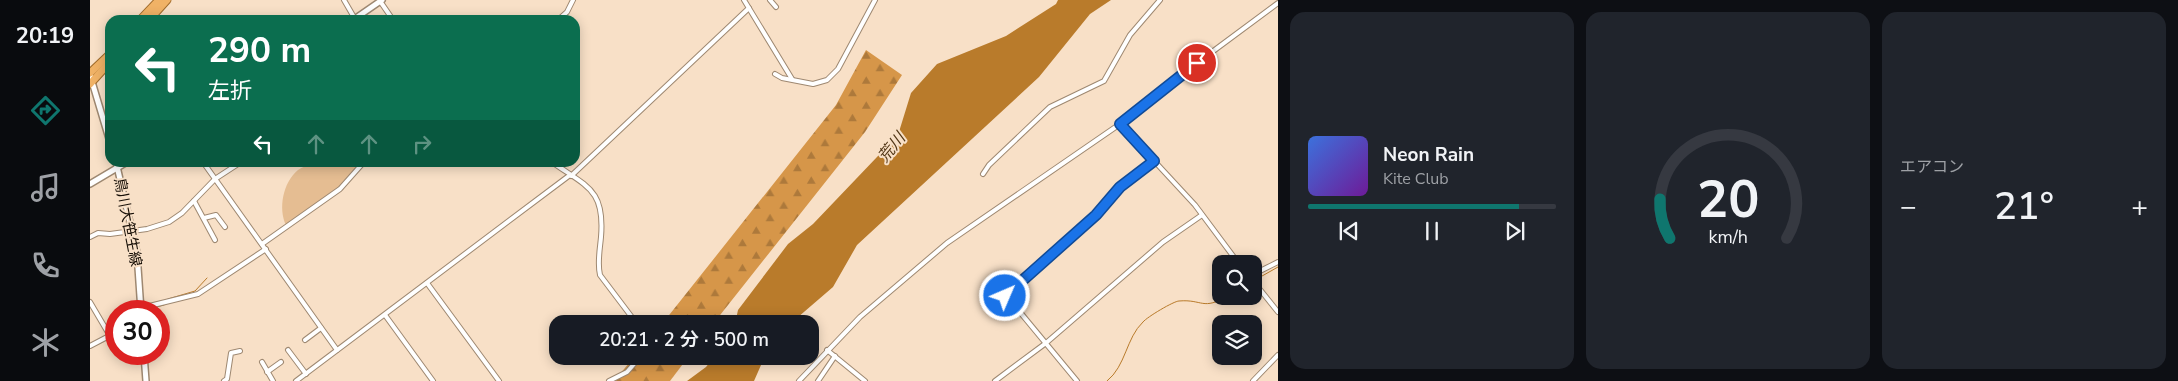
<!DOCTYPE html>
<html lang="ja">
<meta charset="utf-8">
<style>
:root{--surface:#171b24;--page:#20242c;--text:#f1f3f6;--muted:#9ea1a6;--line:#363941;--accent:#0f766e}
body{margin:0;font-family:"Nunito Sans","Noto Sans JP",sans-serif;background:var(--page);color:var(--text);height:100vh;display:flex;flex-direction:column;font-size:19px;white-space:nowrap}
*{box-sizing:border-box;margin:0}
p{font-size:16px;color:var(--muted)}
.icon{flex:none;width:28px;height:28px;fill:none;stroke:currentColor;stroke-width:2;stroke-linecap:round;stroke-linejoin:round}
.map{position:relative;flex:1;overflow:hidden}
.details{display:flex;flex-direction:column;gap:12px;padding:12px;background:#0d0f14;width:900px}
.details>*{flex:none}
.guide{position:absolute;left:15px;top:15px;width:475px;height:152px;border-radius:15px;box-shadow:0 2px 12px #0003;background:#0b6e4f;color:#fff;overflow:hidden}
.fabs{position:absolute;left:1122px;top:255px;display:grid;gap:10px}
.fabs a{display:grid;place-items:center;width:50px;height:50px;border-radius:10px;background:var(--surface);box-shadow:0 2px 12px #0003;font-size:25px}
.speed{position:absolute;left:15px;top:300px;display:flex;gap:10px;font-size:25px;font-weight:700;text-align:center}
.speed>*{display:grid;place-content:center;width:65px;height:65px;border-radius:50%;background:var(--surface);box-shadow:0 2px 12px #0003;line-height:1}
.speed .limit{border:8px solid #d22;background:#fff;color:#111}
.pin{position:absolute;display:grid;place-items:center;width:42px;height:42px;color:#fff;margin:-21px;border:2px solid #fff;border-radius:50%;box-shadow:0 1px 5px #0007}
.me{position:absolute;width:55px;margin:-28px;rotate:45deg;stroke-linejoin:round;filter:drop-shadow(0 0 4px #0008)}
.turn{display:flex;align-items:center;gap:18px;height:105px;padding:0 20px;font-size:22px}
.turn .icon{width:65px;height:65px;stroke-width:2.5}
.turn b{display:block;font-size:35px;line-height:42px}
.lanes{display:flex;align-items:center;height:48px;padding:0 20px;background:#0003;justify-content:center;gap:25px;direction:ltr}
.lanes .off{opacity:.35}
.big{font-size:38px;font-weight:600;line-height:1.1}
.details .tile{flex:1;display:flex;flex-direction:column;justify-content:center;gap:8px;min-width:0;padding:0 18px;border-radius:15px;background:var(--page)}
.details .dial{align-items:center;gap:0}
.dial svg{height:130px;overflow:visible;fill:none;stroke:var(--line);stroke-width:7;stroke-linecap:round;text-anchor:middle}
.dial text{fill:var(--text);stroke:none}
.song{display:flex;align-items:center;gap:15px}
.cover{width:60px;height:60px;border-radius:8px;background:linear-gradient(135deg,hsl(220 70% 55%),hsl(280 70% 35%))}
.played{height:5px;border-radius:2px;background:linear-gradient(90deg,var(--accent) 85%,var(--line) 85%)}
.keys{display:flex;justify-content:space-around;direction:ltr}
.heat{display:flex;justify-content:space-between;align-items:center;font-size:28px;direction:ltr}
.details .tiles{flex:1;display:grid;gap:12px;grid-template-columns:repeat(3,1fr)}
.trip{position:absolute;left:459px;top:315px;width:270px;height:50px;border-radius:15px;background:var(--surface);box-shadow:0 2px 12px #0003;font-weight:600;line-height:50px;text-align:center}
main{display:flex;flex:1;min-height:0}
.menu{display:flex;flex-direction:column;width:90px;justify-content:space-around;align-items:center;background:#090b0e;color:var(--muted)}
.menu .icon{width:35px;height:35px}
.menu .active{color:var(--accent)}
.menu b{font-size:22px;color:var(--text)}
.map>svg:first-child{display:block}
.forest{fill:url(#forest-firs)}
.park{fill:#e5bd92}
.water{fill:#b97b2b}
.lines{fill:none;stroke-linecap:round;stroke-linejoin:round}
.stream{stroke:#b97b2b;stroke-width:1}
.minor-casing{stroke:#9e8871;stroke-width:6}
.tertiary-casing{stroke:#9e8871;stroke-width:8}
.trunk-casing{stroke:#a16c2c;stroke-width:9}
.minor{stroke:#fff;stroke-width:4}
.tertiary{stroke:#fff;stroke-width:5}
.trunk{stroke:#f0b266;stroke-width:7}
.route-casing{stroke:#114b97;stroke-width:12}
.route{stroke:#1a73e8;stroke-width:9}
.labels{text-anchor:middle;stroke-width:4;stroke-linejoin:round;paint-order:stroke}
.street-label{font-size:15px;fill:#160e06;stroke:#f8e0c7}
.water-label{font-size:16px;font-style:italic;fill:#503515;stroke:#f8e0c7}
</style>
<main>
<nav class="menu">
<b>20:19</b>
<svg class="icon active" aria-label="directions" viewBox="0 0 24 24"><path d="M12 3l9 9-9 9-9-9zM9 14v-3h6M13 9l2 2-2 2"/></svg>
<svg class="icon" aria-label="music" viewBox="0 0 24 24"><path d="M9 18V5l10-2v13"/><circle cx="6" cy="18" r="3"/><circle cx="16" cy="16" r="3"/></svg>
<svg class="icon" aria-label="phone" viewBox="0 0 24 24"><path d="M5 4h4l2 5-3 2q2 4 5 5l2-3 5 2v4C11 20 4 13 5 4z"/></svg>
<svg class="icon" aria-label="climate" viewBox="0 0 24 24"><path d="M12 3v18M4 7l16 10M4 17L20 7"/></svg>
</nav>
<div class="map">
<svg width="1188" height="381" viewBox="0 0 1188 381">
<defs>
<pattern id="forest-firs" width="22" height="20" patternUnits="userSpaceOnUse" patternTransform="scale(1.25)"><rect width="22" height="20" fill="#d69649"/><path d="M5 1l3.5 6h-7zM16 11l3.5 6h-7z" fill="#ad793b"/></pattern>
</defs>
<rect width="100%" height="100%" fill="#f8e0c7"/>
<!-- forest -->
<g class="forest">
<path d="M776,50L812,75L775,132L623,324H572L746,105Z"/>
<path d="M545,356H599L580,381H524Z"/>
</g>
<!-- park -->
<path class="park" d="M222,163H273L248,189L196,225C188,209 193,182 208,170C212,167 218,165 222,163Z"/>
<!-- water -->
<g class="water">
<path d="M968,0H1021L1000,14L949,77L767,245L743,287L700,324H645L648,310L698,244L723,224L808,135L821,93L847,64L916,36L966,4Z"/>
<path d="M625,356H675L664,381H597L616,367Z"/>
</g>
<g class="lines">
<!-- stream -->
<g class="stream">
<path d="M1165,280L1188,267"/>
<path d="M78,299L105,291L117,278"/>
<path d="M54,310L74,305"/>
<path d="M1017,381C1036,366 1036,338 1053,322C1057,317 1084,301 1089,301C1113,299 1112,311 1138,296"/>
</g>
<!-- minor casing -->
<g class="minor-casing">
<g id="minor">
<path d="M254,0L265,19"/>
<path d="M654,0L702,79"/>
<path d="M680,0L686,7"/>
<path d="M290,1L303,20"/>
<path d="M468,20L477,12L483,0"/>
<path d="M685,74L692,78L723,84L737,80L748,69L785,0"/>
<path d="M1030,124L1105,205L1149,264"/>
<path d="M113,162L247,350"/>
<path d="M462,162C497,187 515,189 511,237C510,249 507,263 510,275L547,324"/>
<path d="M893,174L899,165L960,107L1014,81L1040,35L1070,0"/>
<path d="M481,176L659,8"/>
<path d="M104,201L125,240"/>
<path d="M114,218L126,215L135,227"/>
<path d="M0,237L8,233L20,234L57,229L79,222L92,213L125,179L151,162"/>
<path d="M172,244L250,189L274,162"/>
<path d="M1164,274L1188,262"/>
<path d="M1164,282L1188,312"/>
<path d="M337,283L409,381"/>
<path d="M0,302L20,336"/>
<path d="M39,311L108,294L176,249"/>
<path d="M295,315L343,381"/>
<path d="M215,340L231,328"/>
<path d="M0,346L21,335L26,330"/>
<path d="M198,350L216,374"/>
<path d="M737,350L775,381"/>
<path d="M172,362L183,381"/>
<path d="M177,372L191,362"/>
<path d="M134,381L137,379L141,353L150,351"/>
<path d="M206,381L480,175"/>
<path d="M519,381L537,372L551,356"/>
<path d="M709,381L770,317L857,243L1030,124L1095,72L1188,3"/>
<path d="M728,381L745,356"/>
<path d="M905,381L956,343L1073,242L1112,215"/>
<path d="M987,381L915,294L992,228L1030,187L1064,161"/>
<path d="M1163,381L1188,355"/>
</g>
</g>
<!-- tertiary casing -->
<g class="tertiary-casing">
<g id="tertiary">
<path d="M263,20L292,0"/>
<path d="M0,75L20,142"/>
<path d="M26,162L47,253L51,311"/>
<path d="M0,184L37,162"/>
<path d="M54,354L56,381"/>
</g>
</g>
<!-- trunk casing -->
<g class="trunk-casing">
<g id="trunk">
<path d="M50,20L69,0"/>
<path d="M59,20L77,0"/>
<path d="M0,73L20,54"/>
<path d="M0,84L20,62"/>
</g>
</g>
<!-- minor -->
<use href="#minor" class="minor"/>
<!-- tertiary -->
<use href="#tertiary" class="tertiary"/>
<!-- trunk -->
<use href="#trunk" class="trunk"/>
</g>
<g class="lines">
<!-- route casing -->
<g class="route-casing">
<path id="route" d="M915,296L1006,215L1030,187L1064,161L1030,124L1107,63"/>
</g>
<!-- route -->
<use href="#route" class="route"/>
</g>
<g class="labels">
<!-- street labels -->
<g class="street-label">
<text transform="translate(38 222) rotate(79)" y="5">鳥川大笹生線</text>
</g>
<!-- water labels -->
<g class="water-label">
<text transform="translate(801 147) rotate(-51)" y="6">荒川</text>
</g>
</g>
</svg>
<div class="fabs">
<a><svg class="icon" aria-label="search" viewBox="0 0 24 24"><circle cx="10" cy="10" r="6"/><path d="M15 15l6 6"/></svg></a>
<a><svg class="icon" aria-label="layers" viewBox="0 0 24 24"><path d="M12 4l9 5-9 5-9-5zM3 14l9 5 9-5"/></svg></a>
</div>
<div class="speed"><div class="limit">30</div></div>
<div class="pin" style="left:1107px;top:63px;background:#d93025"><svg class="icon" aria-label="arrive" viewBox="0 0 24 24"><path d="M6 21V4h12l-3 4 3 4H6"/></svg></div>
<svg class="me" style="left:915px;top:296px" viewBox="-20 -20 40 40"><circle r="17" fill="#1a73e8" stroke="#fff" stroke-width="3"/><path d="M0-11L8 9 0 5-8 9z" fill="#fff"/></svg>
<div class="trip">20:21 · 2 分 · 500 m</div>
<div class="guide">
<div class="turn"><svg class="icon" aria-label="left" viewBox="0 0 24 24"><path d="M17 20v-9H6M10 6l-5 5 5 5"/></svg><div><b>290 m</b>左折</div></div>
<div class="lanes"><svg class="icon" aria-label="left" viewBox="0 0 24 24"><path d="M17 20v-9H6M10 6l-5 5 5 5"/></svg><svg class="icon off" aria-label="ahead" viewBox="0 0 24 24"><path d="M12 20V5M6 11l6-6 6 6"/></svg><svg class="icon off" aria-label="ahead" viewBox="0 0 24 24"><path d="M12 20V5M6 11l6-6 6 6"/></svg><svg class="icon off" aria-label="right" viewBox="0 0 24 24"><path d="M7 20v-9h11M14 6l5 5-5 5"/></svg></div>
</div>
</div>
<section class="details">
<div class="tiles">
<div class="tile">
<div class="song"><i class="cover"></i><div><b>Neon Rain</b><p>Kite Club</p></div></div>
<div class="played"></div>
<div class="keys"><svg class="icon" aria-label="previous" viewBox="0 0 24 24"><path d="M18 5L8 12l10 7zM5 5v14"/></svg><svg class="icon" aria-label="pause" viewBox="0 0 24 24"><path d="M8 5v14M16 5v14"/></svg><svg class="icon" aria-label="next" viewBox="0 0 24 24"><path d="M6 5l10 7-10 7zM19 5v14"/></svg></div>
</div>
<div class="tile dial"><svg viewBox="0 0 100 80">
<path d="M14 69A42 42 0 1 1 86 69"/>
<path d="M14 69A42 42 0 0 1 8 45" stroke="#0f766e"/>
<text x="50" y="56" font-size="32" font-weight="700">20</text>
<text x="50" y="72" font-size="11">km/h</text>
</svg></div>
<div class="tile"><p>エアコン</p>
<div class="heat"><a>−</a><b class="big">21°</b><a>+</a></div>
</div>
</div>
</section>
</main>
